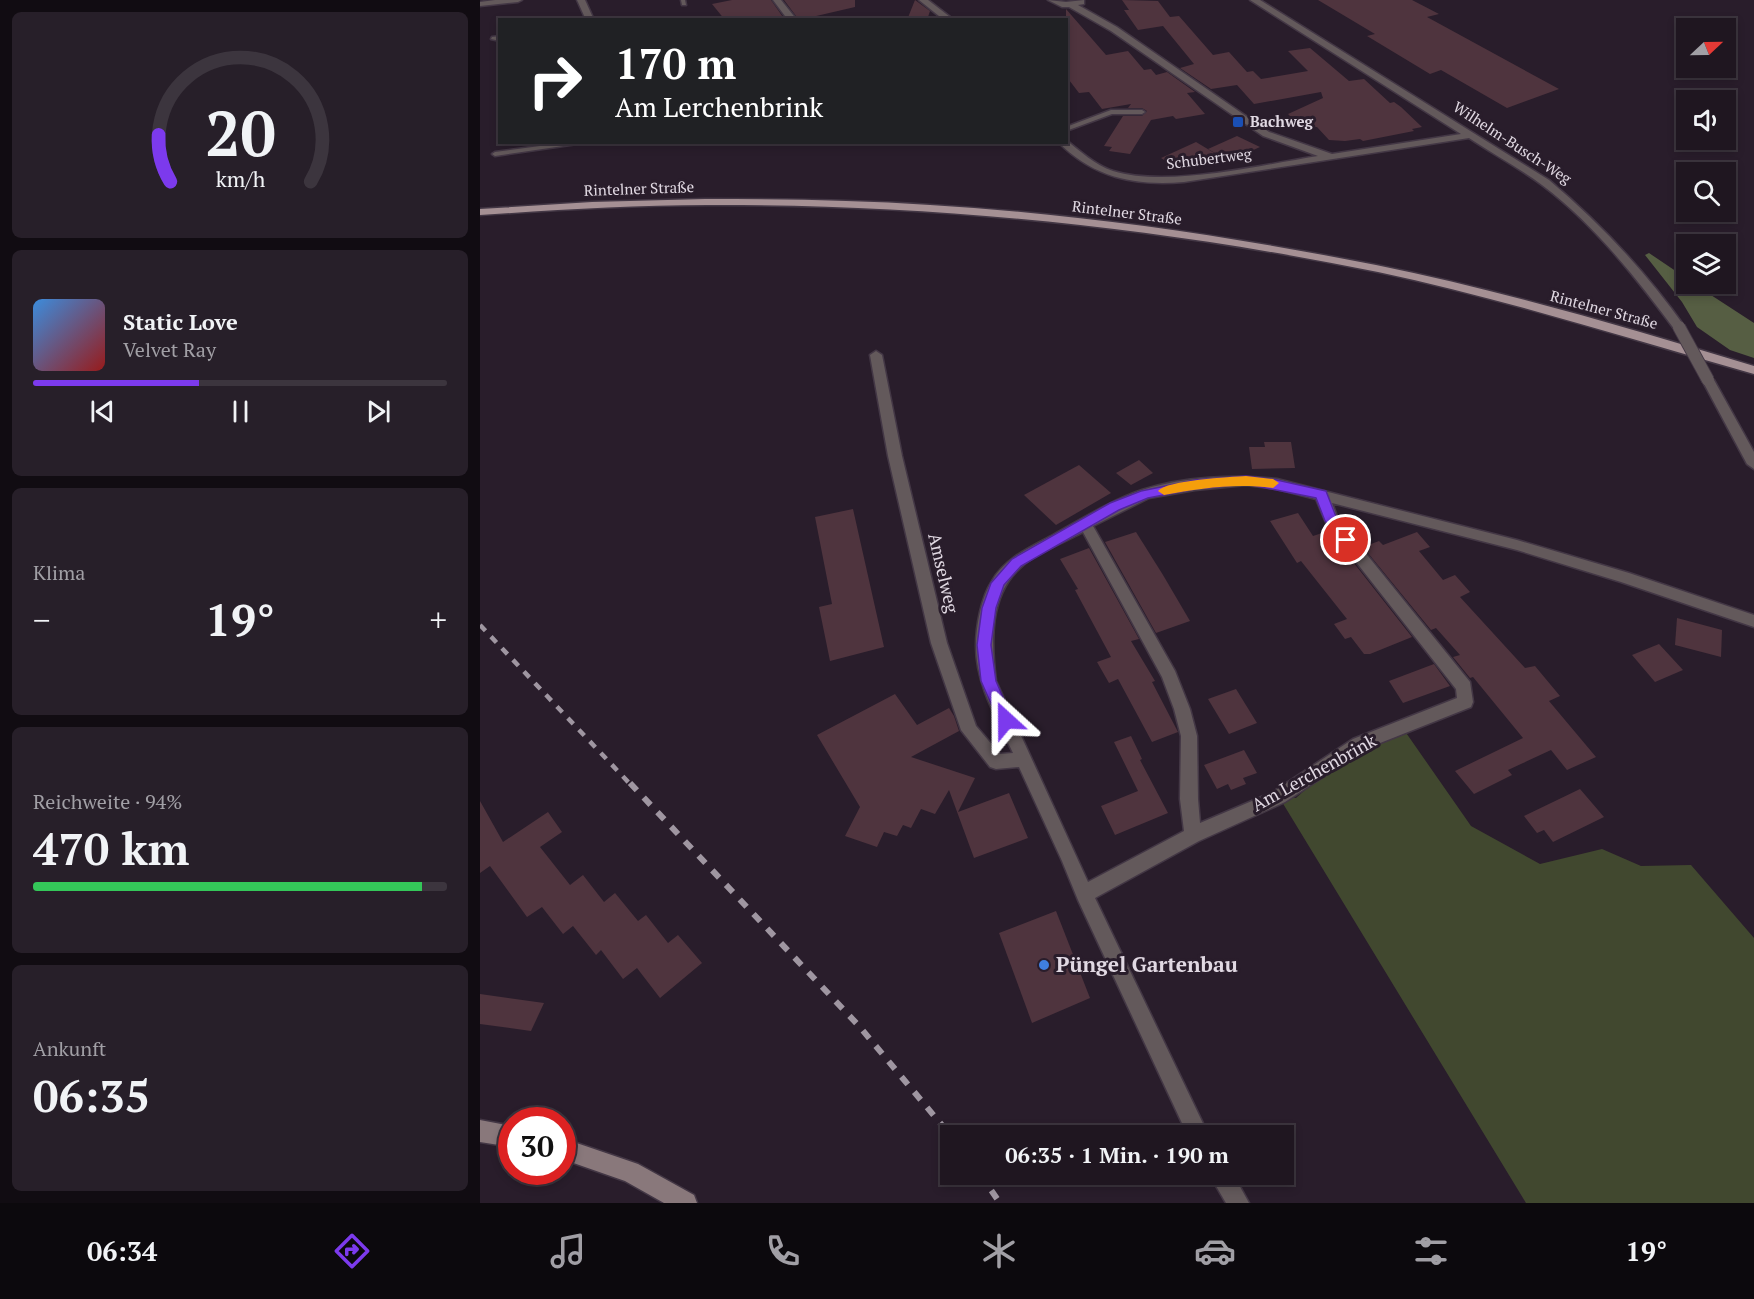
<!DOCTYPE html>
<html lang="de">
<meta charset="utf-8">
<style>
:root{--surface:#1f1620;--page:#271f29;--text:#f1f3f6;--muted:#a19fa5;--line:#3c353e;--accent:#7c3aed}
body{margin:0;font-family:"PT Serif",serif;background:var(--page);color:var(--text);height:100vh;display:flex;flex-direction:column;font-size:22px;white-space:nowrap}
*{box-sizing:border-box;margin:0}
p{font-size:20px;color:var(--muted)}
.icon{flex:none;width:33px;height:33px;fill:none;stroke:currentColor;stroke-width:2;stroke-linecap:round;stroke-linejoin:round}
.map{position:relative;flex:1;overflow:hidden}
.sheet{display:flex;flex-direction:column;gap:12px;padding:12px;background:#110c12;width:480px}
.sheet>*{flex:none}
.guide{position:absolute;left:18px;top:18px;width:570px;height:126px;border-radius:0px;box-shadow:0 3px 9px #0003,0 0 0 2px var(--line);background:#202124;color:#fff;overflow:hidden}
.needle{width:39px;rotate:68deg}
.fabs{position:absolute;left:1196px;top:18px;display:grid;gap:12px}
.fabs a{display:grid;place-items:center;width:60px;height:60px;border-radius:0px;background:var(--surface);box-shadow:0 3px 9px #0003,0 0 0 2px var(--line);font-size:30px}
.speed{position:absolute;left:18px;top:1107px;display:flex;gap:12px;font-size:30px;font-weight:700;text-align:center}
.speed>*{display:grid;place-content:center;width:78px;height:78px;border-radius:50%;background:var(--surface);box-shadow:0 3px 9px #0003,0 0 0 2px var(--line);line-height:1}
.speed .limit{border:9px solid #d22;background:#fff;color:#111}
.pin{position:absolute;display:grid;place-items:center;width:51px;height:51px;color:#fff;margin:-26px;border:3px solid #fff;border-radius:50%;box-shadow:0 2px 6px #0007}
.me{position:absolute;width:66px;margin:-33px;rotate:336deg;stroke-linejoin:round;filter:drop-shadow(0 0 4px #0008)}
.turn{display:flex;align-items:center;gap:21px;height:126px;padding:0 18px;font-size:27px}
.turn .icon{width:78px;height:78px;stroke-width:2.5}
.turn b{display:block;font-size:42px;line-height:51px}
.big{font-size:45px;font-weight:700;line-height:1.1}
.sheet .card{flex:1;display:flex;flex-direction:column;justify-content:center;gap:9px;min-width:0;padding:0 21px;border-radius:9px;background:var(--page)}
.sheet .dial{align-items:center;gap:0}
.dial svg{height:156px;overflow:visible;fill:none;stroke:var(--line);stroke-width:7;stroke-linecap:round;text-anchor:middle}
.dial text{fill:var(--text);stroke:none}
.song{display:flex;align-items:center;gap:18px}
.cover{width:72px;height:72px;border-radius:9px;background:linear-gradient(135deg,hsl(210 70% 55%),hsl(0 70% 35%))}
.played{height:6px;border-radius:3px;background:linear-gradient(90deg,var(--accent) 40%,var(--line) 40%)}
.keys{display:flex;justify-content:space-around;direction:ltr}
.heat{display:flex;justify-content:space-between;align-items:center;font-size:33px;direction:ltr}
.charge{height:9px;border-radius:4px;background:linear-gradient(90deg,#34c759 94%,var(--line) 0)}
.trip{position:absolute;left:460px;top:1125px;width:354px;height:60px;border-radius:0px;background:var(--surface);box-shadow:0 3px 9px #0003,0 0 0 2px var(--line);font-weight:700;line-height:60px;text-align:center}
.tabs{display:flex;height:96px;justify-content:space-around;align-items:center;background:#0c090d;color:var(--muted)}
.tabs .icon{width:42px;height:42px}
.tabs .on{color:var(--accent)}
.tabs b{font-size:27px;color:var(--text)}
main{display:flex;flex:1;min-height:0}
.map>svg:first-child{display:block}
.green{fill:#41482f}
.forest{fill:#565e43}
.building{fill:#4f343e}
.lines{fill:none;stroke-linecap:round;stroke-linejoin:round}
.lane-casing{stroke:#433745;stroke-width:3}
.street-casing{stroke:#433745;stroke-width:3}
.secondary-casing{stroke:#433745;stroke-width:3}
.primary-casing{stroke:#433745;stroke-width:3}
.lane{fill:#63595b;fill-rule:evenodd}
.street{fill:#63595b;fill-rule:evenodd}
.secondary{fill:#89787b;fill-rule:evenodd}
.primary{fill:#a59094;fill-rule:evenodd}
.rail-far1{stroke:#9f96a1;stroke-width:4.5;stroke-dasharray:8 8;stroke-linecap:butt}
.rail{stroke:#9f96a1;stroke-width:6;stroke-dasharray:10 10;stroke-linecap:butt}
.street-bridge-casing{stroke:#433745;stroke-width:14;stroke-linecap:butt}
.street-bridge{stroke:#63595b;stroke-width:12}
.route{fill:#7c3aed;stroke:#51269a;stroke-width:1.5}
.slow{fill:#f59e0b}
.transit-dot{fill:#1a4fb4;stroke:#291d2b;stroke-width:2}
.shop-dot{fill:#3f7fe0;stroke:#291d2b;stroke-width:2}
.labels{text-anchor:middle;stroke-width:6;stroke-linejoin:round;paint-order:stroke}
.far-poi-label{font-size:15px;font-weight:bold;fill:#e1d9e3;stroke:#291d2b;text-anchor:start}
.far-street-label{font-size:15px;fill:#e1d9e3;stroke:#291d2b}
.street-label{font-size:18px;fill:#e1d9e3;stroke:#291d2b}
.near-poi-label{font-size:21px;font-weight:bold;fill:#e1d9e3;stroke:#291d2b;text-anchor:start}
</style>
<main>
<section class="sheet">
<div class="card dial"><svg viewBox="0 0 100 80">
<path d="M14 69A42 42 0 1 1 86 69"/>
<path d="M14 69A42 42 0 0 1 8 45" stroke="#7c3aed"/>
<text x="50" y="56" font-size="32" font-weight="700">20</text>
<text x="50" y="72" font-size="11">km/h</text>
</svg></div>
<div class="card">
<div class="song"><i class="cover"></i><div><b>Static Love</b><p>Velvet Ray</p></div></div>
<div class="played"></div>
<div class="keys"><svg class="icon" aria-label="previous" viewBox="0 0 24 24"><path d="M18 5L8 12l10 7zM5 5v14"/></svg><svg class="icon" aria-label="pause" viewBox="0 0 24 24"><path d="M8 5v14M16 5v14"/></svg><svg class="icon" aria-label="next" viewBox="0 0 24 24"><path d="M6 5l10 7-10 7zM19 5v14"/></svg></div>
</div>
<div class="card"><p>Klima</p>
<div class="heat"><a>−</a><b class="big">19°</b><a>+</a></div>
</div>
<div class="card"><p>Reichweite · 94%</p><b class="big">470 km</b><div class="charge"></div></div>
<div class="card"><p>Ankunft</p><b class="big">06:35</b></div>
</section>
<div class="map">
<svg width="1274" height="1203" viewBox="0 0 1274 1203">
<rect width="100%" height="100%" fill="#291d2b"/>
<!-- green -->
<path class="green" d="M922,727L991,826L1060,864L1122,849L1161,866L1211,865L1274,938V1203H1046L799,797L816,798L866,753Z"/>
<!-- forest -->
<path class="forest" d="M1169,253L1206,278V284H1214L1274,323V358L1250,350L1217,327L1202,302L1165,255Z"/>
<!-- building -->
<g class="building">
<path d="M252,0H291L305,20H245L232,4Z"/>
<path d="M304,0H375V7L319,20Z"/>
<path d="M435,0L450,11L447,20H427Z"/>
<path d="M642,0L678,1L690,17L699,16L733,55L749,52L767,72L773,71L781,79L828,71L808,51L830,48L869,81L884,79L910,103L914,102L921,107L942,127L932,129L934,131L883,141L880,139L865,141L849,140L837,127H821L808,114L843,98L841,92L774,104L757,85L731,89L700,68L714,64L683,26L658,30L644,10H649Z"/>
<path d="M838,0H932L959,14L947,17L1079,89L1027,108L961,70L950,74L887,36L895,34Z"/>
<path d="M586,9L626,55L648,51L664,70L671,69L676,75L687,72L715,92L707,93L725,114L696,119L693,116L671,120L650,154L629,151L632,147L624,146L643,116H662L667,111L662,108H648L651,104L622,109L609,92L599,93L586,76Z"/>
<path d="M757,136L780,147L749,161L728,149Z"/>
<path d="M716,142L736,154L700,170L681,158Z"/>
<path d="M784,442H811L815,468L772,469L769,447H785Z"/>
<path d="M659,460L673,473L651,485L636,473Z"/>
<path d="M599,465L631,493L576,525L544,495Z"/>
<path d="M373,509L404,647L350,661L339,607L352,604L335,517Z"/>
<path d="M818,513L833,536L845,532L862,555L866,553L932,637L890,654H884L871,637L865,639L854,624L867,619L821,561L817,563L790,521Z"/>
<path d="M656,532L683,575L710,621L676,633L625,542Z"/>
<path d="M937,532L950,547L939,551L963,580L975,575L990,592L980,597L1045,668L1055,666L1080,696L1069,701L1116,757L1087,770L1071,750L1028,770L1032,775L994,794L975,771L1043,738L993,677L990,678L973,657L980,655L956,628L951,630L883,547L899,541L903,545Z"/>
<path d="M609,548L659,639L651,641L675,681L672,682L698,732L672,742L638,679L629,683L617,662L631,657L595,590L598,589L580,559Z"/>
<path d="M1197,618L1242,630L1241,657L1195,645Z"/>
<path d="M1179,644L1203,670L1175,682L1152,655Z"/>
<path d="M954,664L970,686L923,703L909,681Z"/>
<path d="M756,689L777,723L749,734L728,699Z"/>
<path d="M415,694L437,725L469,708L474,716L479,731L431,757L495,778L478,812L529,793L548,838L494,858L469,790L455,814L441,809L431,828L423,825L417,836L404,832L397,847L365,836L380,807L337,735Z"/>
<path d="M651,736L662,759L660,760L688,813L635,835L621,806L658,791L634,742Z"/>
<path d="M764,750L777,773L763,778L766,784L751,790L748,784L737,789L724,765Z"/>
<path d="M1100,789L1124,817L1073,842L1064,830L1057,833L1044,816Z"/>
<path d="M0,801L23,842L68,812L82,832L60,847L90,885L103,875L124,902L135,893L158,921L166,915L188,943L198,935L222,963L180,998L157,968L143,979L121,950L116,955L93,926L83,934L62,907L47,917L10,866L0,873Z"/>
<path d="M576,911L610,998L552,1023L519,933Z"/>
<path d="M0,994L64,1003L51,1031L0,1024Z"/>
</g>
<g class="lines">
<!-- lane casing -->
<g class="lane-casing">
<g id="lane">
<path d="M201,0H205L206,5H202Z"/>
<path d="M631,110H662L665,112L662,114H632L586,131V127Z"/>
<path d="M90,142H111L15,156L12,154L15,152Z"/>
</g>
</g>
<!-- street casing -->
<g class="street-casing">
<g id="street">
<path d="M15,0H42L38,2L0,6V2Z"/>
<path d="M97,0H105L114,20H106Z"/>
<path d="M293,0H301L317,20H308Z"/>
<path d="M439,0H448L474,20H464Z"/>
<path d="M568,0L586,2L604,0V4L598,5L637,27L789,132L852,154L981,134L770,0H780L1069,180C1120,223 1166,272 1205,327L1203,330H1195C1156,278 1114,224 1062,185C1039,168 1013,154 989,138L704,182C655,186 614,178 578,142H586V140C600,151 615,165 633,171C687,188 781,165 838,156L783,136L631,31L589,7H582Z"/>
<path d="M20,36V41L11,39L12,37Z"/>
<path d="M396,351L402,355L422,456L467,643L496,726L520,754L533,753C517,719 496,685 496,646C496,626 501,598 512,581C525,558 551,547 573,535C602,519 630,501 662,490C701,477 757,474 797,479L1037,540L1149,573L1274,615V627L1141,582L1037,550L852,503L858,519L990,682L993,702L991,707L885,749L805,802L719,841L615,898L729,1136H708L598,900L582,861L539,767L516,769L510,767L481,730L451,643L408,456L390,355ZM766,485L797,489L836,499L847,525L976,689L977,698L873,739L793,792L720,823L718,799L717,736L710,709L695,671L613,526L669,498L715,490ZM603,532L682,677L694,709L701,736L700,799L704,831L608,882L516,681C511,642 509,595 541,567C558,552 583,543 603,532Z"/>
<path d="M1228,376L1234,380L1274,452V469L1267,464L1222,380Z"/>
<path d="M729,1174H753L769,1203H746Z"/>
</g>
</g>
<!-- secondary casing -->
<g class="secondary-casing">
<g id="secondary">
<path d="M0,1120L32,1126V1147L0,1142Z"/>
<path d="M82,1138L158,1164L214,1195L217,1203H184L145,1181L82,1159Z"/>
</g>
</g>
<!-- primary casing -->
<g class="primary-casing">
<path id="primary" d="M225,199C300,199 375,200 450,205C600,214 749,236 896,265C1024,291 1149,328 1274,366V374C1149,339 1025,299 898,272C677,227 452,204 227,205C151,205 76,210 0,215V209L112,202Z"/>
</g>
<!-- lane -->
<use href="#lane" class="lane"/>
<!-- street -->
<use href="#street" class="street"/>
<!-- secondary -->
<use href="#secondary" class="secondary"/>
<!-- primary -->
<use href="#primary" class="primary"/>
<!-- rail-far1 -->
<path class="rail-far1" d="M0,625L151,785"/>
<!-- rail -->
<g class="rail">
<path d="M150,783L379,1026L471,1136"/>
<path d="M500,1174L520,1203"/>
</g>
<!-- street-bridge casing -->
<g class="street-bridge-casing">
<path id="street-bridge" d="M1199,327L1228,380"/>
</g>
<!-- street-bridge -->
<use href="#street-bridge" class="street-bridge"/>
</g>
<!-- route -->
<path class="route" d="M766,476L797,480L846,491L857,519L873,540L871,543H862L845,521L836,498L766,484L715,489L668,498L639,510L541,566L524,585L516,608L511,645L516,681L533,720L531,724L526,726L520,724L501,681L497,645L502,608L511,583L532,559L630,503L661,491L715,480Z"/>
<!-- slow -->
<path class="slow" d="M766,476L793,479L799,483L793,488C756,483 721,488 684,495L678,491C687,480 750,477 766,476Z"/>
<!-- markers -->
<rect class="transit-dot" x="752" y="116" width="12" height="12" rx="3"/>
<circle class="shop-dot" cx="564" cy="965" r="6"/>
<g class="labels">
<!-- far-poi labels -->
<g class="far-poi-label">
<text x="770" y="127">Bachweg</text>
</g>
<!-- far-street labels -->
<g class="far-street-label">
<text transform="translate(1032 143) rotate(33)" y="5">Wilhelm-Busch-Weg</text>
<text transform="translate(729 159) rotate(-7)" y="5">Schubertweg</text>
<text transform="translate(159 189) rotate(-2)" y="5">Rintelner Straße</text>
<text transform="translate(647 213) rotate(7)" y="5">Rintelner Straße</text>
<text transform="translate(1124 310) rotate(15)" y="5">Rintelner Straße</text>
</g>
<!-- street labels -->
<g class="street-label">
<text transform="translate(463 573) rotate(77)" y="6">Amselweg</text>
<text transform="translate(834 773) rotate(-29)" y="6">Am Lerchenbrink</text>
</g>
<!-- near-poi labels -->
<g class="near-poi-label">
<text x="576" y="972">Püngel Gartenbau</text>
</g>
</g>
</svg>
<div class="fabs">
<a><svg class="needle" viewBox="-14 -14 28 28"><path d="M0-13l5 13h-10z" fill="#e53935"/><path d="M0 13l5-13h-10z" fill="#a19fa5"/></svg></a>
<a><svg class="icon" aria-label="sound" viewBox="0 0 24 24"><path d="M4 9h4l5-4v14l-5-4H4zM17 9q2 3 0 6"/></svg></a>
<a><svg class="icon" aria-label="search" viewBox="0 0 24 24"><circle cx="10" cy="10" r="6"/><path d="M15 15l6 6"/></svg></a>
<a><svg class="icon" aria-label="layers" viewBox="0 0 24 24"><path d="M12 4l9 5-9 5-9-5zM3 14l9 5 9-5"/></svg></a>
</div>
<div class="speed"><div class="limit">30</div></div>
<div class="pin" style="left:866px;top:540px;background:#d93025"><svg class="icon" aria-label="arrive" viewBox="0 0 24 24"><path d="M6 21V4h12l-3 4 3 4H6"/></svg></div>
<svg class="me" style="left:526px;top:720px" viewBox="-20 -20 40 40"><path d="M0-17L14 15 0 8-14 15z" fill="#7c3aed" stroke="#fff" stroke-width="4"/></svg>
<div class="trip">06:35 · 1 Min. · 190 m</div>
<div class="guide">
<div class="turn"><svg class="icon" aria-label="right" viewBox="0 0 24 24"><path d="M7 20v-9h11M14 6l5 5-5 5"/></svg><div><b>170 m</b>Am Lerchenbrink</div></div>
</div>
</div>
</main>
<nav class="tabs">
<b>06:34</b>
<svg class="icon on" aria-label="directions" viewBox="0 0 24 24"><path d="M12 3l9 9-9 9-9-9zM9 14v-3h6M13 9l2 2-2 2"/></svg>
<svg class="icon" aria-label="music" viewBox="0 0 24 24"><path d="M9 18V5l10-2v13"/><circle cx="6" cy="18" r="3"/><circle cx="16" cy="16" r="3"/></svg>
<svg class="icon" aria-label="phone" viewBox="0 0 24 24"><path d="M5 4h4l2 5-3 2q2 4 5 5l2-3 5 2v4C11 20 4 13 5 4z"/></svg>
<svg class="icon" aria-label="climate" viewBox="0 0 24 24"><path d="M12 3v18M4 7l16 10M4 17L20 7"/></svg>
<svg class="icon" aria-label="car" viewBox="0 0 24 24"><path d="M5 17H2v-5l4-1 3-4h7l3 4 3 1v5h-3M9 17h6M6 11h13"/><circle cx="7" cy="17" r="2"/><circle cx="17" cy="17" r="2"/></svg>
<svg class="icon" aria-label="filters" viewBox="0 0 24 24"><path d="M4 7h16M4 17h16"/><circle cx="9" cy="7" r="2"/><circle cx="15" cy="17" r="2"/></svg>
<b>19°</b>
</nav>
